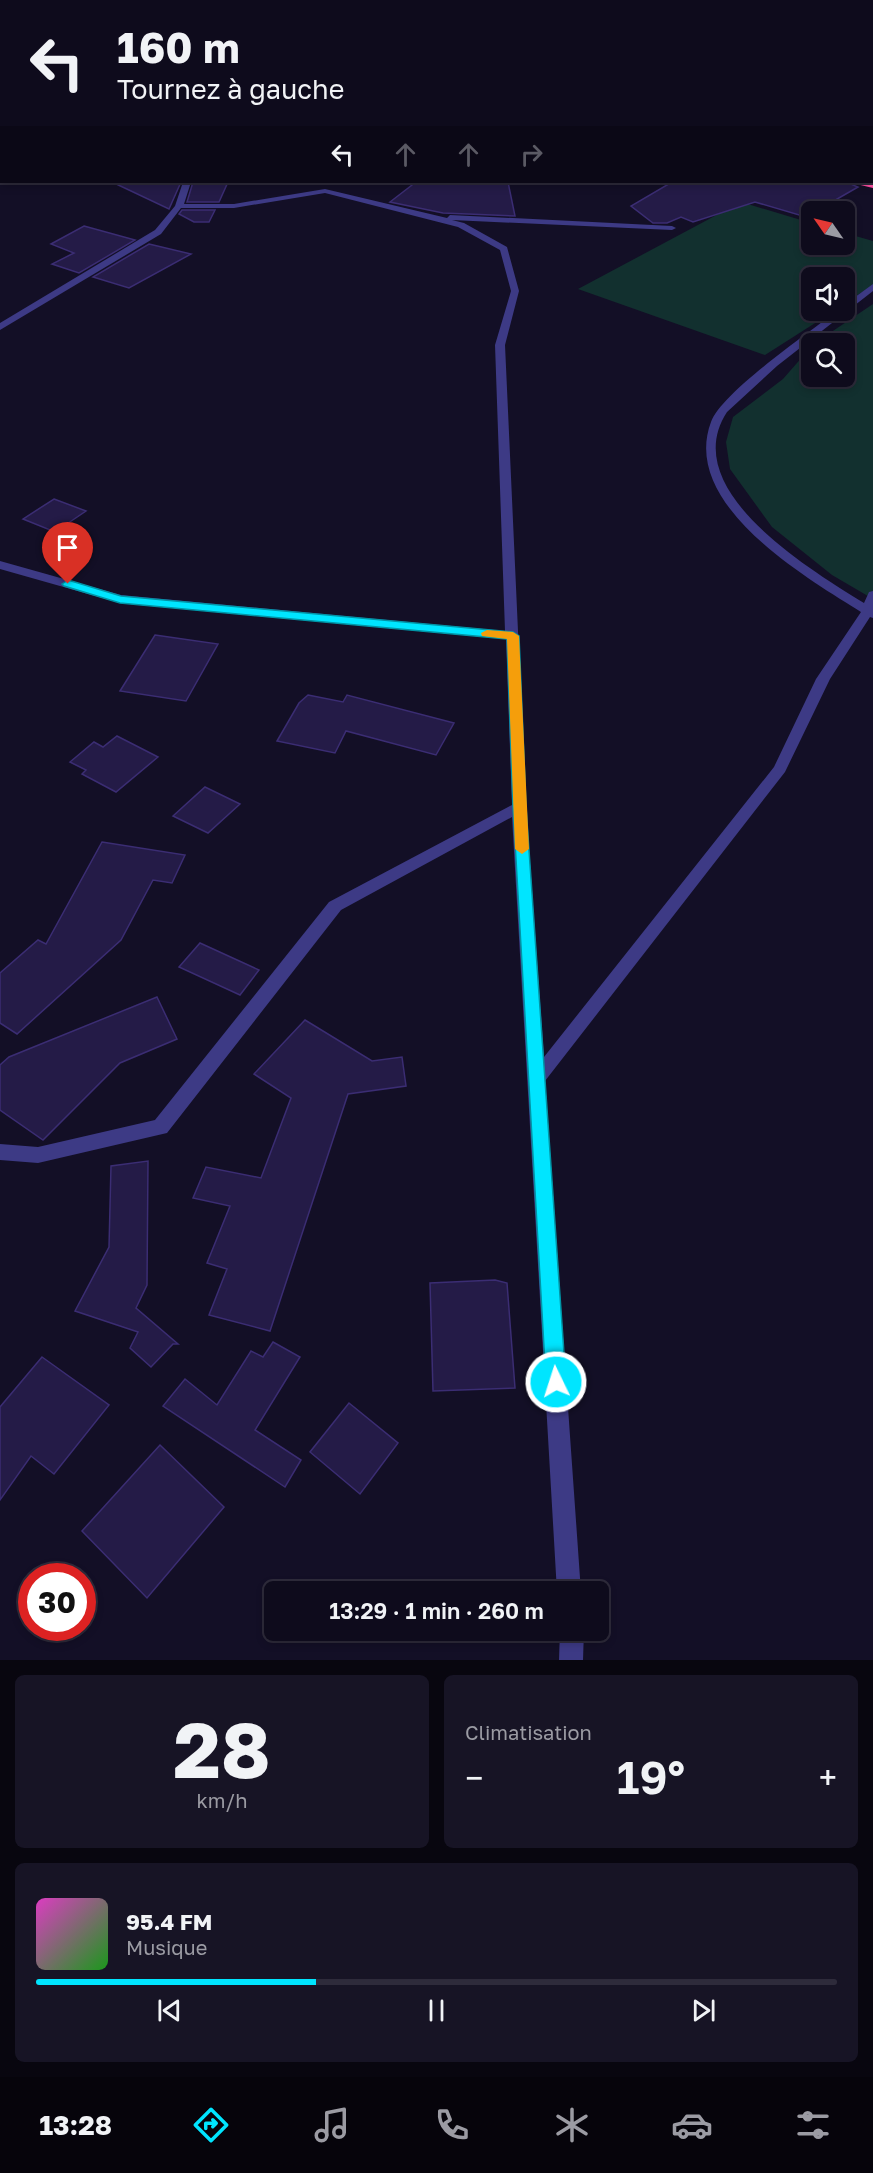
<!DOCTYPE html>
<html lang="fr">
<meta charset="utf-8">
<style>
:root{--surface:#0e0b1c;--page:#171425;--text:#f1f3f6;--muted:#9b9ba3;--line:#2e2b3b;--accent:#00e5ff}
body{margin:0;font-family:"Golos Text",sans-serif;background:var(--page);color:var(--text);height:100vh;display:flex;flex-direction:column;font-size:22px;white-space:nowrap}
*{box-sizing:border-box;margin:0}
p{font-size:20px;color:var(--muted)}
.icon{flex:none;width:33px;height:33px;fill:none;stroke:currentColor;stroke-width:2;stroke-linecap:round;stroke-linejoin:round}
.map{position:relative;height:1660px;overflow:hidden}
.details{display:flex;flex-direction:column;gap:15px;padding:15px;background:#08060f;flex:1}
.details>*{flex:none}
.guide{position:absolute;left:0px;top:0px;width:873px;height:183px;box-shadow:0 3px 9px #0003,0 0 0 2px var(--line);background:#0e0b1c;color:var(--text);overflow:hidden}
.needle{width:39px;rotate:304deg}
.buttons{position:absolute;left:801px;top:201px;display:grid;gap:12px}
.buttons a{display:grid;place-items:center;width:54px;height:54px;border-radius:9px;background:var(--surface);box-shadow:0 3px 9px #0003,0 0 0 2px var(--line);font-size:30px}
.speed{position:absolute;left:18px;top:1563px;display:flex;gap:12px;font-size:30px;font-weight:700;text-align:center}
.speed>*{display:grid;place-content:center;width:78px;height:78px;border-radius:50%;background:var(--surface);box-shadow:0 3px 9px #0003,0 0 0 2px var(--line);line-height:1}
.speed .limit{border:9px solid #d22;background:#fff;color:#111}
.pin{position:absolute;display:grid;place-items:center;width:51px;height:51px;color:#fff;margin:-62px -26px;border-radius:50% 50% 50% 0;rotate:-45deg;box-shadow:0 0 6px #0007}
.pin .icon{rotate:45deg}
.me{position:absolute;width:66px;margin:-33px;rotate:356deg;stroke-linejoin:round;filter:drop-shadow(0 0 4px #0008)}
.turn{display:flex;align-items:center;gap:21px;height:126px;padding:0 18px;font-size:27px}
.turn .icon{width:78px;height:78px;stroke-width:2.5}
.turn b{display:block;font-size:42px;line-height:51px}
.lanes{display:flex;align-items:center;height:57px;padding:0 18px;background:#0003;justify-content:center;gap:30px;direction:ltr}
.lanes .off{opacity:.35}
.big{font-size:45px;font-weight:600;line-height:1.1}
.details .card{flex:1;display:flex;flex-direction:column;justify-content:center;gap:9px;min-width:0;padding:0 21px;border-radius:9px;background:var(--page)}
.details .dial{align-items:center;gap:0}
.dial b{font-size:78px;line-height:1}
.song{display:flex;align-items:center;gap:18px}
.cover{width:72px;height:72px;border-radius:9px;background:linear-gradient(135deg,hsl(310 70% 55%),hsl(120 70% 35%))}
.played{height:6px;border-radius:3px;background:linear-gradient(90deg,var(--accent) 35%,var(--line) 35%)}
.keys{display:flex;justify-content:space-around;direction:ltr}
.heat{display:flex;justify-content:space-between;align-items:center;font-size:33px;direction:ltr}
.details .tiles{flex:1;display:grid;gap:15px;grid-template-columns:1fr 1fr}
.card:last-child{grid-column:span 2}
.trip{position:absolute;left:264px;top:1581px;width:345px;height:60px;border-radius:9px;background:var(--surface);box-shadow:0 3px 9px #0003,0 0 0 2px var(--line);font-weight:600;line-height:60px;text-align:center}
.dock{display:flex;height:96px;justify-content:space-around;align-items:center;background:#06040b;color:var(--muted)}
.dock .icon{width:42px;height:42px}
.dock .selected{color:var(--accent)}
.dock b{font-size:27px;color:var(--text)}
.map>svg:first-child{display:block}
.green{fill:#12302f}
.building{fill:#241b47;stroke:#3b2d73;stroke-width:1.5}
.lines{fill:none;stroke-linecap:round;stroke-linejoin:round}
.minor{fill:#3d3a85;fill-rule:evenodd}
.highway{fill:#ff4fa3;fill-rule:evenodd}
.route{fill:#00e5ff;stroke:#0095a6;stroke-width:1.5}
.slow{fill:#f59e0b}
</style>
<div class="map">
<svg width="873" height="1660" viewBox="0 0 873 1660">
<rect width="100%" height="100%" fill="#130f26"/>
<!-- green -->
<g class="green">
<path d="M741,202L811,223L812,244H844L845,233L873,241V285L845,303L844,278H812V310L834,311L765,355L578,289Z"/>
<path d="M873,304V599L832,575L772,527L730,469L726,442L733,417L783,379L811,347L812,376H844V344L815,343Z"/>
</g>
<!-- building -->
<g class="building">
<path d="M112,182H181L169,209Z"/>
<path d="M193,182H228L219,202H187Z"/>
<path d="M416,182H508L515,216L443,213L390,202Z"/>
<path d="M672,182H846L858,187L806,217L755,202L693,222L681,217L667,223H653L631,206Z"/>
<path d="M182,210H215L209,222H194L179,214Z"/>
<path d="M84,226L135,240L79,273L52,264L74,253L51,244Z"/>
<path d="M149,244L191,254L129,288L93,277Z"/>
<path d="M54,499L86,511L55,532L23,519Z"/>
<path d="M155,635L218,644L186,701L120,691Z"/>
<path d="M308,695L343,702L347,695L454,723L436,755L346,731L335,753L277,741L299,703Z"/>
<path d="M117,736L158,757L116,792L82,774L86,770L70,762L94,742L103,747Z"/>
<path d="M205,787L240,804L208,833L173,816Z"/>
<path d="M102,842L185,855L172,883L153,880L121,940L17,1034L0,1023V973L38,940L46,944Z"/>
<path d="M200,943L259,970L240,995L179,967Z"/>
<path d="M157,997L177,1039L120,1063L43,1140L0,1110V1065L9,1057Z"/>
<path d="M305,1020L372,1061L402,1057L406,1086L348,1094L270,1331L209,1315L227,1269L207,1263L230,1206L193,1198L206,1167L261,1178L291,1098L254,1074Z"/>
<path d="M148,1161L147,1285L136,1308L178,1344H173L151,1367L130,1348L138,1332L75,1311L109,1247L111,1166Z"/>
<path d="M495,1280L507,1283L515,1388L433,1391L430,1283Z"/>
<path d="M273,1342L300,1357L255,1430L301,1460L285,1487L163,1406L185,1379L217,1405L251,1351L263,1357Z"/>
<path d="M42,1357L109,1405L54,1474L31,1456L0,1500V1407Z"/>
<path d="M349,1403L398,1443L360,1494L310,1452Z"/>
<path d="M160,1445L224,1507L147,1598L82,1531Z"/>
</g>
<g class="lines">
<!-- minor -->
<g class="minor">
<path d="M32,0H38L39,2H33Z"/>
<path d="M338,0H347L335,2Z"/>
<rect x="475" y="0" width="6" height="2"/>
<path d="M526,0L537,2H528Z"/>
<path d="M708,0L718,2H710Z"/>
<rect x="872" y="31" width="1" height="4"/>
<rect x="0" y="68" width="2" height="4"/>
<rect x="0" y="98" width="2" height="4"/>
<path d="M183,182H191L184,204H234L325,189L447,218L450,215L672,226L676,228L672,230L452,220L464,223L507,247L519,291L505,345L526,807L544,1057L774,767L816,679L861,612C805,577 680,504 711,422C722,392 810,332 838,310H844V305L873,284V291L777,366L727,412C676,490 811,570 864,603L869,592L873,591V618L870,617L830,679L785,772L545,1081L581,1592H557L512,817L341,910L167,1133L38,1163L0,1160V1144L38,1147L155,1120L329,902L512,805L506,639L120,603L0,569V561L121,595L505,631L495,345L511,291L500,250L458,227L325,193L234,208H181L161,234L0,330V323L155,230L175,206Z"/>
<path d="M560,1630H584L583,1660H559Z"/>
</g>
<!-- highway -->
<g class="highway">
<path d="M218,0H226L227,2H219Z"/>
<path d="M848,182H873V188Z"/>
</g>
</g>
<!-- route -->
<path class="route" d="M68,580L121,596L513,632L519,636L526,807L566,1382L563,1389L556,1392L549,1389L546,1382L513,807L507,639L120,603L64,586L62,584Z"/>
<!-- slow -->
<path class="slow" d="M487,630L513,632L519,636L529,849L522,854L515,849L507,639L482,636L481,633Z"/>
</svg>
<div class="buttons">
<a><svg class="needle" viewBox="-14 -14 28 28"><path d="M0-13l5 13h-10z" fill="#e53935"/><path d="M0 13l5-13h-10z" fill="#9b9ba3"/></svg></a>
<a><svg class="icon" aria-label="sound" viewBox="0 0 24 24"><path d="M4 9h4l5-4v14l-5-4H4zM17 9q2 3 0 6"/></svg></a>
<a><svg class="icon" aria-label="search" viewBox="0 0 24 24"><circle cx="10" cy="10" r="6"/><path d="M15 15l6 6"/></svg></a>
</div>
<div class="speed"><div class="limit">30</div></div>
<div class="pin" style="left:68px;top:584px;background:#d93025"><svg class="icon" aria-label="arrive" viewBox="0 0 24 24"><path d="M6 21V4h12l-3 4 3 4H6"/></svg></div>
<svg class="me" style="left:556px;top:1382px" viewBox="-20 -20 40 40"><circle r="17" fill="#00e5ff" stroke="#fff" stroke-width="3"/><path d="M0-11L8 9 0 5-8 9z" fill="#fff"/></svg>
<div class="trip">13:29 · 1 min · 260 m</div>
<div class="guide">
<div class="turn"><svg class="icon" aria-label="left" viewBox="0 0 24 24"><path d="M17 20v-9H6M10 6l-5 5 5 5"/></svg><div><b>160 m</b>Tournez à gauche</div></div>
<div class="lanes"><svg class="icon" aria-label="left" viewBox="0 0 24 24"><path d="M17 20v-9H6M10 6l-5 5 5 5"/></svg><svg class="icon off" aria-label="ahead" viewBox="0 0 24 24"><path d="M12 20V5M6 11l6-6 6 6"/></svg><svg class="icon off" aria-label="ahead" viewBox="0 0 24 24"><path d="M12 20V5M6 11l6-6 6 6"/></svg><svg class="icon off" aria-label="right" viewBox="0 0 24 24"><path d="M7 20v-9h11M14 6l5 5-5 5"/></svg></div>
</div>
</div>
<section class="details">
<div class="tiles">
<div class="card dial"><b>28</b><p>km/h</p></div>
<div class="card"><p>Climatisation</p>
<div class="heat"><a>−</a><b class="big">19°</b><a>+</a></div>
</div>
<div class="card">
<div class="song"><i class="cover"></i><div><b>95.4 FM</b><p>Musique</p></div></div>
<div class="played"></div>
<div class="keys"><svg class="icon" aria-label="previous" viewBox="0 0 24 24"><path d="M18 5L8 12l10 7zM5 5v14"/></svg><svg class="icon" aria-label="pause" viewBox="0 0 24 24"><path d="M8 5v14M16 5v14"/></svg><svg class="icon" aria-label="next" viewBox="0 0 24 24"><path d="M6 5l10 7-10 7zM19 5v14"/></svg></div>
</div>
</div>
</section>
<nav class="dock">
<b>13:28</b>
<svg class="icon selected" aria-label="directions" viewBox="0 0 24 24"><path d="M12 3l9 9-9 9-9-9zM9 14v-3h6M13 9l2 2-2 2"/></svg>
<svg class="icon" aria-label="music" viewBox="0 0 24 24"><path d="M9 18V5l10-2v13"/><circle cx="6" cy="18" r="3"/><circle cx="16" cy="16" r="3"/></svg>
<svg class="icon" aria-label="phone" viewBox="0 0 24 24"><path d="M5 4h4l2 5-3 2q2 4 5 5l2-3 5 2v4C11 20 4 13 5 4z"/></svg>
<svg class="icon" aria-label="climate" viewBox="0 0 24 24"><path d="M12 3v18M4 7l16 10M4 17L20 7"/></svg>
<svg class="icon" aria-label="car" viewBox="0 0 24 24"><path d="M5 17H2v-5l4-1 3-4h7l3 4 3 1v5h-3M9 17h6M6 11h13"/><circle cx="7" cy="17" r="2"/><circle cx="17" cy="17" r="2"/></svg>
<svg class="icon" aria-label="filters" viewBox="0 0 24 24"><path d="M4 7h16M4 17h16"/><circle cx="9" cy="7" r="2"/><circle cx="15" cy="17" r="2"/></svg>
</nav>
